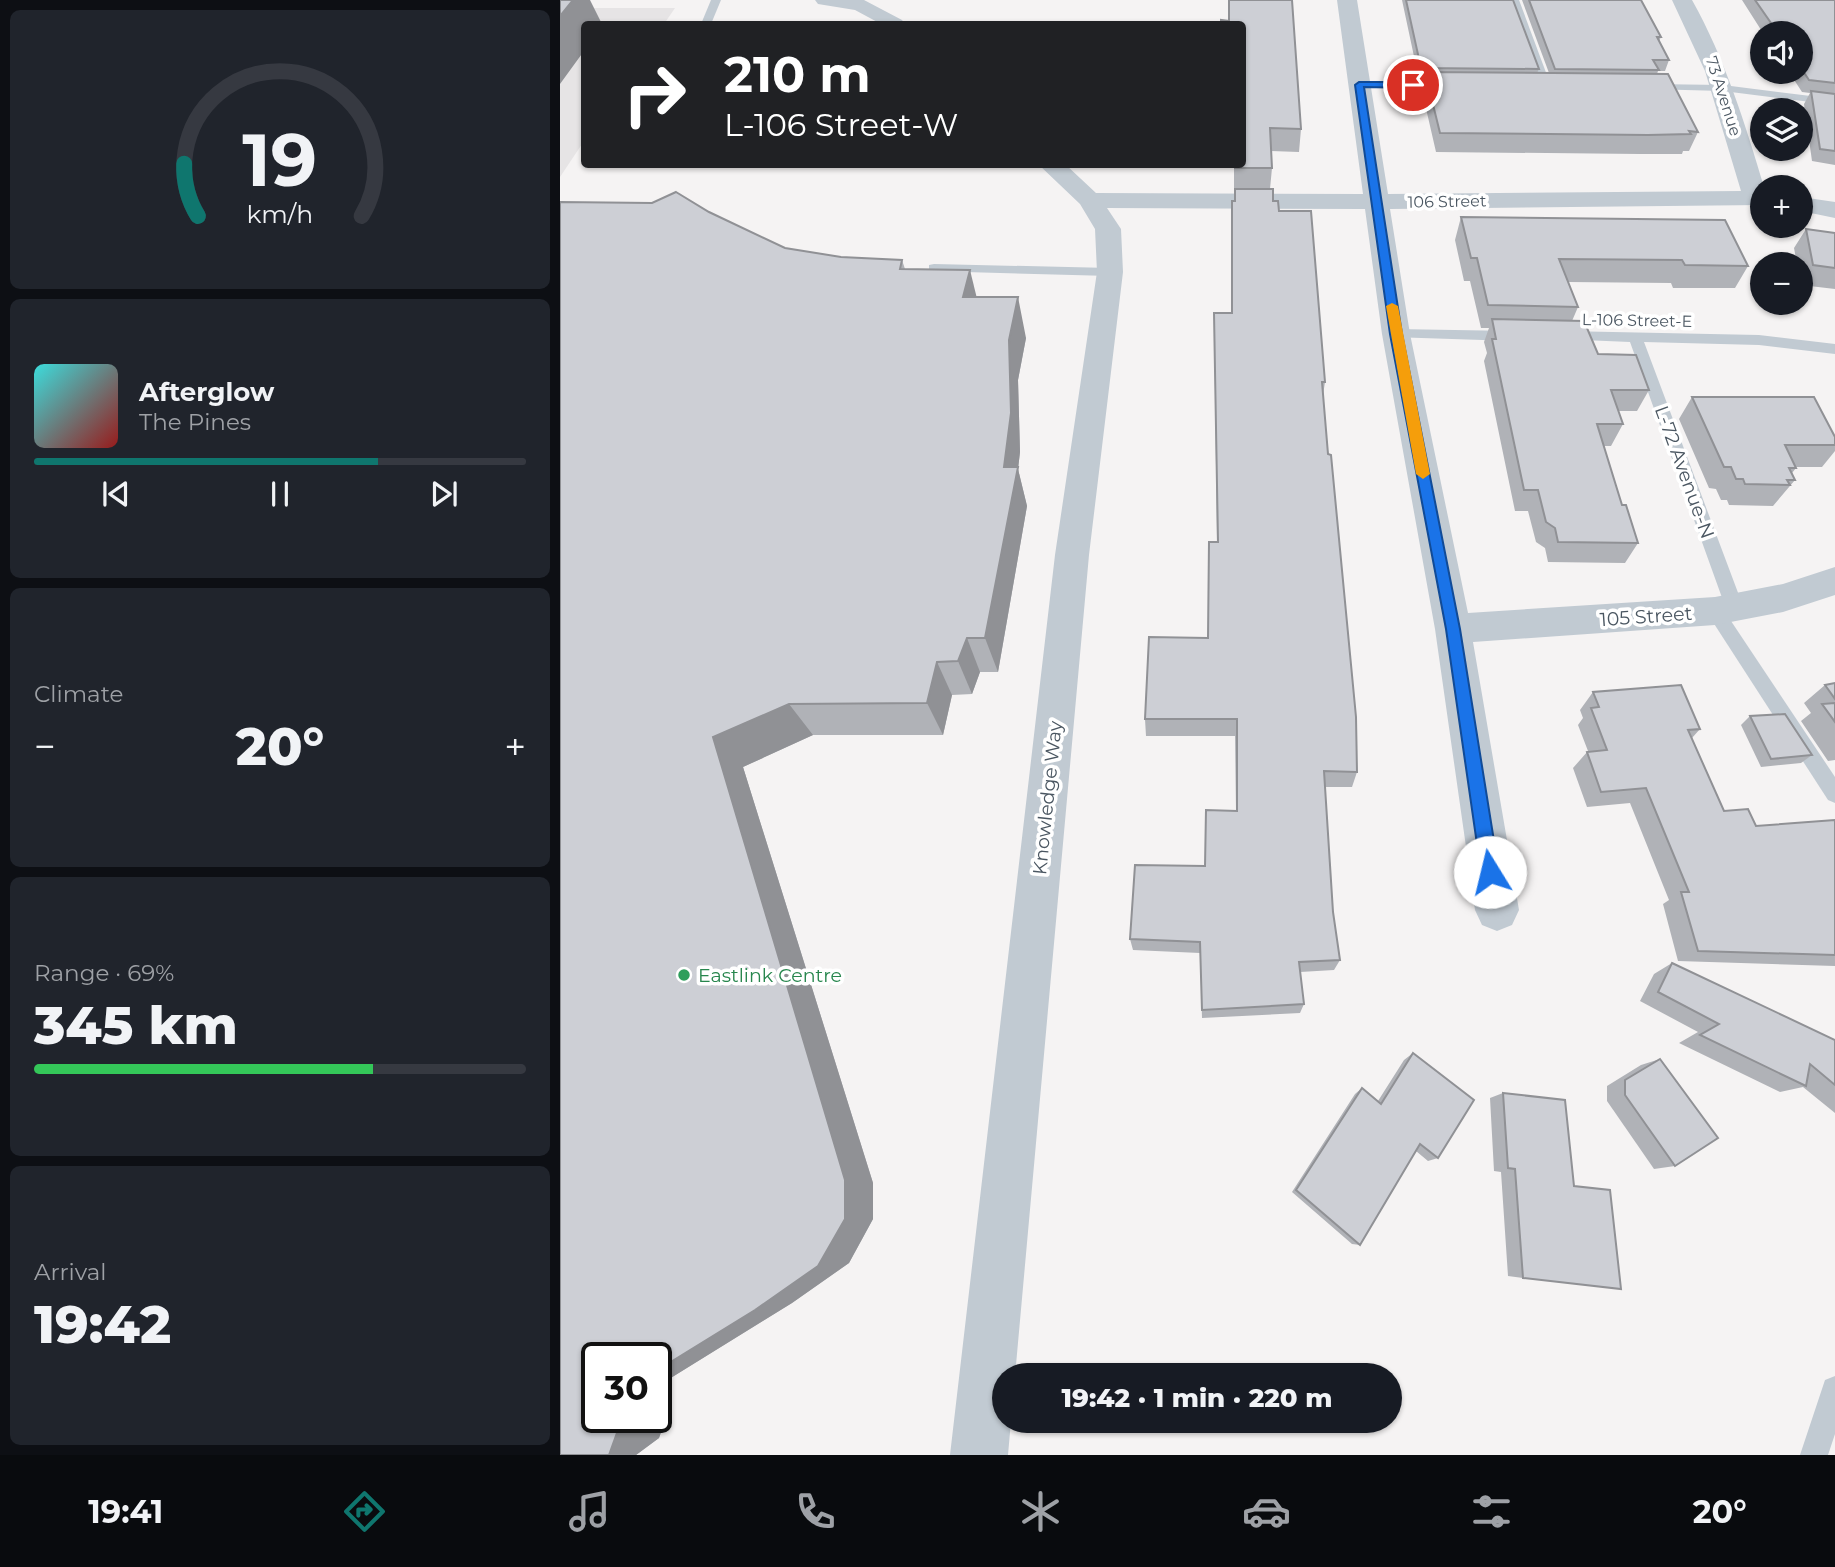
<!DOCTYPE html>
<meta charset="utf-8">
<style>
:root{--surface:#171b24;--page:#20242c;--text:#f1f3f6;--muted:#9ea1a6;--line:#363941;--accent:#0f766e}
body{margin:0;font-family:Montserrat,sans-serif;background:var(--page);color:var(--text);height:100vh;display:flex;flex-direction:column;font-size:26px;white-space:nowrap}
*{box-sizing:border-box;margin:0}
p{font-size:23px;color:var(--muted)}
.icon{flex:none;width:38px;height:38px;fill:none;stroke:currentColor;stroke-width:2;stroke-linecap:round;stroke-linejoin:round}
.map{position:relative;flex:1;overflow:hidden}
.side{display:flex;flex-direction:column;gap:10px;padding:10px;background:#0d0f14;width:560px}
.side>*{flex:none}
.top-card{position:absolute;left:21px;top:21px;width:665px;height:147px;border-radius:7px;box-shadow:0 2px 5px #0004;background:#202124;color:#fff;overflow:hidden}
.controls{position:absolute;left:1190px;top:21px;display:grid;gap:14px}
.controls a{display:grid;place-items:center;width:63px;height:63px;border-radius:50%;background:var(--surface);box-shadow:0 2px 5px #0004;font-size:35px}
.speed{position:absolute;left:21px;top:1342px;display:flex;gap:14px;font-size:35px;font-weight:700;text-align:center}
.speed>*{display:grid;place-content:center;width:91px;height:91px;border-radius:50%;background:var(--surface);box-shadow:0 2px 5px #0004;line-height:1}
.speed .limit{border:4px solid #111;border-radius:10px;background:#fff;color:#111}
.pin{position:absolute;display:grid;place-items:center;width:60px;height:60px;color:#fff;margin:-30px;border:4px solid #fff;border-radius:50%;box-shadow:0 2px 7px #0007}
.me{position:absolute;width:77px;margin:-38px;rotate:351deg;stroke-linejoin:round;filter:drop-shadow(0 0 5px #0008)}
.turn{display:flex;align-items:center;gap:24px;height:147px;padding:0 28px;font-size:32px}
.turn .icon{width:91px;height:91px;stroke-width:2.5}
.turn b{display:block;font-size:49px;line-height:60px}
.big{font-size:52px;font-weight:800;line-height:1.1}
.side .card{flex:1;display:flex;flex-direction:column;justify-content:center;gap:10px;min-width:0;padding:0 24px;border-radius:10px;background:var(--page)}
.side .dial{align-items:center;gap:0}
.dial svg{height:182px;overflow:visible;fill:none;stroke:var(--line);stroke-width:7;stroke-linecap:round;text-anchor:middle}
.dial text{fill:var(--text);stroke:none}
.song{display:flex;align-items:center;gap:21px}
.cover{width:84px;height:84px;border-radius:10px;background:linear-gradient(135deg,hsl(180 70% 55%),hsl(0 70% 35%))}
.played{height:7px;border-radius:4px;background:linear-gradient(90deg,var(--accent) 70%,var(--line) 70%)}
.keys{display:flex;justify-content:space-around;direction:ltr}
.heat{display:flex;justify-content:space-between;align-items:center;font-size:38px;direction:ltr}
.charge{height:10px;border-radius:5px;background:linear-gradient(90deg,#34c759 69%,var(--line) 0)}
.trip{position:absolute;left:432px;top:1363px;width:410px;height:70px;border-radius:35px;background:var(--surface);box-shadow:0 2px 5px #0004;font-weight:800;line-height:70px;text-align:center}
.dock{display:flex;height:112px;justify-content:space-around;align-items:center;background:#090b0e;color:var(--muted)}
.dock .icon{width:49px;height:49px}
.dock .active{color:var(--accent)}
.dock b{font-size:32px;color:var(--text)}
main{display:flex;flex:1;min-height:0}
.map>svg:first-child{display:block}
.education{fill:#e6e4e5}
.lines{fill:none;stroke-linecap:round;stroke-linejoin:round}
.lane{fill:#c1cad2;fill-rule:evenodd}
.street{fill:#c1cad2;fill-rule:evenodd}
.wall{fill:#b0b2b7}
.shaded-wall{fill:#909195}
.building{fill:#cdcfd5;stroke:#909195;stroke-width:2}
.route{fill:#1a73e8;stroke:#114b97;stroke-width:2}
.slow{fill:#f59e0b}
.leisure-dot{fill:#2e9e5b;stroke:#fff;stroke-width:2.5}
.labels{text-anchor:middle;stroke-width:7;stroke-linejoin:round;paint-order:stroke}
.far-street-label{font-size:16px;fill:#4a5661;stroke:#fff}
.street-label{font-size:19px;fill:#4a5661;stroke:#fff}
.leisure-label{font-size:19px;fill:#27864d;stroke:#fff;text-anchor:start}
</style>
<main>
<section class="side">
<div class="card dial"><svg viewBox="0 0 100 80">
<path d="M14 69A42 42 0 1 1 86 69"/>
<path d="M14 69A42 42 0 0 1 8 46" stroke="#0f766e"/>
<text x="50" y="56" font-size="32" font-weight="700">19</text>
<text x="50" y="72" font-size="11">km/h</text>
</svg></div>
<div class="card">
<div class="song"><i class="cover"></i><div><b>Afterglow</b><p>The Pines</p></div></div>
<div class="played"></div>
<div class="keys"><svg class="icon" aria-label="previous" viewBox="0 0 24 24"><path d="M18 5L8 12l10 7zM5 5v14"/></svg><svg class="icon" aria-label="pause" viewBox="0 0 24 24"><path d="M8 5v14M16 5v14"/></svg><svg class="icon" aria-label="next" viewBox="0 0 24 24"><path d="M6 5l10 7-10 7zM19 5v14"/></svg></div>
</div>
<div class="card"><p>Climate</p>
<div class="heat"><a>−</a><b class="big">20°</b><a>+</a></div>
</div>
<div class="card"><p>Range · 69%</p><b class="big">345 km</b><div class="charge"></div></div>
<div class="card"><p>Arrival</p><b class="big">19:42</b></div>
</section>
<div class="map">
<svg width="1275" height="1455" viewBox="0 0 1275 1455">
<rect width="100%" height="100%" fill="#f5f3f3"/>
<!-- education -->
<path class="education" d="M0,8H115L104,24H24V141L0,177Z"/>
<g class="lines">
<!-- lane -->
<g class="lane">
<path d="M151,0H161L151,24H141Z"/>
<path d="M949,0H959L991,86L990,88L981,86Z"/>
<path d="M889,82L893,83V87L799,88L794,85L799,82Z"/>
<path d="M1091,84L1163,85L1275,99V105L1163,91L1087,89V85Z"/>
<path d="M374,264L550,268L557,272L550,276L369,271V265Z"/>
<path d="M836,329L953,331L960,336L953,341L831,337V331Z"/>
<path d="M1004,331L1199,335L1275,344V354L1199,345L1084,342L1183,606L1180,611H1168L1165,606L1070,342L999,339L997,336Z"/>
<path d="M1155,604L1161,606L1275,777V803L1268,800L1149,616L1146,611L1149,606Z"/>
<path d="M1275,1376V1434L1268,1455H1240L1265,1380Z"/>
</g>
<!-- street -->
<g class="street">
<path d="M255,0H304L342,20L345,24H321L295,10L258,4Z"/>
<path d="M777,0H797L828,194L1181,191L1145,71L1112,0H1132C1165,59 1185,123 1204,187H1202V205L830,209L850,334L908,613L1155,597L1223,584L1275,567V595L1223,612L1155,625L913,642L959,910L952,925L937,931L922,925L915,910L875,629L822,334L805,209L547,208L561,229L563,272L529,555L455,1376H444V1421H451L448,1455H390L495,555L537,272L535,229L520,204L478,164H505L536,193L803,194Z"/>
<path d="M1241,197L1275,202V218L1241,211Z"/>
</g>
</g>
<!-- wall -->
<g class="wall">
<path d="M842,0H953L979,69L977,73H989L962,0H1081L1101,37L1099,41L1109,60L1105,71H1098L1097,74L1138,132L1129,151H1123L1122,154H1080L876,152L862,91L864,80H859Z"/>
<path d="M1182,0H1275V165L1252,161L1244,104L1250,93L1242,92L1229,72H1241V33H1203Z"/>
<path d="M682,24L741,129L739,152L711,151L712,168L710,189L713,201L719,211L765,382L763,395L797,772L792,787H765L773,912L780,960L774,970L740,972L744,1004L740,1013L642,1018L640,953L573,950L570,939L645,866L676,811L675,736H586L585,719L648,638L657,542L654,313H671V223L672,201H674V164H682Z"/>
<path d="M149,212L225,248L281,257L342,260L345,269L417,297L466,338L458,380L460,452L458,469L467,506L438,672H420L412,694L392,695L383,735H253L183,767L313,1183V1219L289,1263L232,1303L101,1384L108,1412L99,1438L76,1455Z"/>
<path d="M901,217L1188,266L1175,288H1113L1111,283L1008,282L1018,307L1012,321L1038,354L1089,390L1077,411H1058L1063,424L1051,446H1044L1062,505L1078,543L1065,563L988,562L985,548L976,542L968,511H955L924,361L927,353L924,342L929,328H921L910,281H904L895,240Z"/>
<path d="M1246,229L1275,233V289L1241,285V264H1237L1234,248Z"/>
<path d="M1132,397L1275,437V451L1262,467H1235L1236,468L1232,473L1235,480L1213,506L1169,505L1167,500H1161L1156,489L1149,488L1119,419Z"/>
<path d="M1275,683V760L1268,761L1241,721L1251,713L1244,703L1265,685Z"/>
<path d="M1033,692L1140,729L1132,738L1164,811L1196,826L1275,820V966L1118,961L1103,904L1109,900L1070,803L1027,807L1013,768L1028,751L1018,725L1023,718L1020,710Z"/>
<path d="M1190,716L1252,755L1241,763L1201,767L1181,725Z"/>
<path d="M1112,963L1275,1040V1113L1243,1087L1220,1092L1119,1043L1138,1032L1080,1001L1094,974Z"/>
<path d="M853,1053L878,1158L868,1161L856,1151L800,1245L792,1244L732,1192L795,1094L802,1088L818,1101L844,1060Z"/>
<path d="M1100,1059L1115,1166L1094,1169L1047,1101V1086L1081,1065Z"/>
<path d="M943,1093L1014,1186L963,1278L948,1276L941,1172L934,1171L930,1098Z"/>
</g>
<!-- shaded-wall -->
<g class="shaded-wall">
<path d="M13,0H30L42,24H24V51L0,84V16Z"/>
<path d="M410,270L420,311L403,297Z"/>
<path d="M458,297L466,338L458,380L460,452L458,469L467,506L438,672L425,638L444,467L449,340Z"/>
<path d="M407,638L420,672L412,694L398,661Z"/>
<path d="M377,662L392,695L383,735L367,703Z"/>
<path d="M229,704L253,735L183,767L313,1183V1219L289,1263L232,1303L101,1384L108,1412L99,1438L76,1455H49L55,1418H96V1371L153,737Z"/>
</g>
<!-- building -->
<g class="building">
<path d="M0,0H13L0,16Z"/>
<path d="M669,0H732L741,129L710,128L712,168H675V164H682V24H661V20L669,21Z"/>
<path d="M846,0H953L979,69L861,68Z"/>
<path d="M969,0H1081L1101,37H1097L1109,60H1093L1099,70L995,69Z"/>
<path d="M1195,0H1275V83L1249,80L1241,68V33H1218Z"/>
<path d="M865,72L1108,74L1138,132L1129,131L1131,134L1088,135L880,133Z"/>
<path d="M1251,91L1275,94V151L1260,149Z"/>
<path d="M675,189H713V201H718L719,211H751L765,382H762L768,454L771,455L796,717L797,772L764,771L773,912L780,960L739,962L744,1004L642,1010L640,942L570,939L575,865L645,866L646,810L677,811V719H585L589,637L648,638L649,542H658L654,313H672V201H675Z"/>
<path d="M116,192L149,212L225,248L281,257L342,260L340,269L410,270L403,297H458L449,340L451,413L444,467H458L425,638H407L398,661L377,662L367,703L229,704L153,737L285,1180V1219L258,1266L195,1310L96,1371V1358H37V1418H55L58,1430L49,1455H0V202L92,203Z"/>
<path d="M901,217L1165,220L1188,266L1125,265L1122,260L999,259L1018,307L928,305L917,258H911Z"/>
<path d="M1246,229L1275,233V268L1253,265Z"/>
<path d="M932,319L1024,321L1038,354L1076,355L1089,390H1051L1063,424H1037L1062,505H1066L1078,543L998,542L995,528L986,522L978,490H964L932,339H936Z"/>
<path d="M1132,397H1254L1275,437V445H1225L1236,468H1229L1235,480H1227L1230,485L1185,484L1183,479H1176L1171,467H1164Z"/>
<path d="M1275,683V699L1265,685Z"/>
<path d="M1121,685L1140,729L1128,730L1164,811L1188,809L1196,826L1275,820V955L1138,951L1121,892H1129L1086,788L1041,792L1027,752L1047,750L1031,708L1039,707L1033,692Z"/>
<path d="M1275,703V722L1262,704Z"/>
<path d="M1225,714L1252,755L1211,759L1190,716Z"/>
<path d="M1112,963L1275,1040V1085L1250,1064L1246,1086L1140,1035L1159,1024L1098,992Z"/>
<path d="M853,1053L914,1100L878,1158L860,1144L800,1245L736,1190L802,1088L821,1104Z"/>
<path d="M1100,1059L1158,1138L1115,1166L1065,1095V1080Z"/>
<path d="M943,1093L1005,1100L1014,1186L1050,1190L1061,1289L963,1278L955,1169L948,1168Z"/>
</g>
<!-- route -->
<path class="route" d="M799,82H853L857,85L853,88L804,87L842,334L900,629L939,872L936,878L930,881L924,878L921,872L886,629L830,334L795,85Z"/>
<!-- slow -->
<path class="slow" d="M832,303L838,306L870,474L863,479L856,474L826,306Z"/>
<!-- markers -->
<circle class="leisure-dot" cx="124" cy="975" r="7"/>
<g class="labels">
<!-- far-street labels -->
<g class="far-street-label">
<text transform="translate(1164 96) rotate(72)" y="6">73 Avenue</text>
<text transform="translate(887 201) rotate(-1)" y="6">106 Street</text>
<text transform="translate(1077 320) rotate(1)" y="6">L-106 Street-E</text>
</g>
<!-- street labels -->
<g class="street-label">
<text transform="translate(1125 472) rotate(70)" y="7">L-72 Avenue-N</text>
<text transform="translate(1086 616) rotate(-4)" y="7">105 Street</text>
<text transform="translate(487 798) rotate(-84)" y="7">Knowledge Way</text>
</g>
<!-- leisure labels -->
<g class="leisure-label">
<text x="138" y="982">Eastlink Centre</text>
</g>
</g>
</svg>
<div class="controls">
<a><svg class="icon" aria-label="sound" viewBox="0 0 24 24"><path d="M4 9h4l5-4v14l-5-4H4zM17 9q2 3 0 6"/></svg></a>
<a><svg class="icon" aria-label="layers" viewBox="0 0 24 24"><path d="M12 4l9 5-9 5-9-5zM3 14l9 5 9-5"/></svg></a>
<a>+</a>
<a>−</a>
</div>
<div class="speed"><div class="limit">30</div></div>
<div class="pin" style="left:853px;top:85px;background:#d93025"><svg class="icon" aria-label="arrive" viewBox="0 0 24 24"><path d="M6 21V4h12l-3 4 3 4H6"/></svg></div>
<svg class="me" style="left:930px;top:872px" viewBox="-20 -20 40 40"><circle r="19" fill="#fff"/><path d="M0-13L10 11 0 6-10 11z" fill="#1a73e8"/></svg>
<div class="trip">19:42 · 1 min · 220 m</div>
<div class="top-card">
<div class="turn"><svg class="icon" aria-label="right" viewBox="0 0 24 24"><path d="M7 20v-9h11M14 6l5 5-5 5"/></svg><div><b>210 m</b>L-106 Street-W</div></div>
</div>
</div>
</main>
<nav class="dock">
<b>19:41</b>
<svg class="icon active" aria-label="directions" viewBox="0 0 24 24"><path d="M12 3l9 9-9 9-9-9zM9 14v-3h6M13 9l2 2-2 2"/></svg>
<svg class="icon" aria-label="music" viewBox="0 0 24 24"><path d="M9 18V5l10-2v13"/><circle cx="6" cy="18" r="3"/><circle cx="16" cy="16" r="3"/></svg>
<svg class="icon" aria-label="phone" viewBox="0 0 24 24"><path d="M5 4h4l2 5-3 2q2 4 5 5l2-3 5 2v4C11 20 4 13 5 4z"/></svg>
<svg class="icon" aria-label="climate" viewBox="0 0 24 24"><path d="M12 3v18M4 7l16 10M4 17L20 7"/></svg>
<svg class="icon" aria-label="car" viewBox="0 0 24 24"><path d="M5 17H2v-5l4-1 3-4h7l3 4 3 1v5h-3M9 17h6M6 11h13"/><circle cx="7" cy="17" r="2"/><circle cx="17" cy="17" r="2"/></svg>
<svg class="icon" aria-label="filters" viewBox="0 0 24 24"><path d="M4 7h16M4 17h16"/><circle cx="9" cy="7" r="2"/><circle cx="15" cy="17" r="2"/></svg>
<b>20°</b>
</nav>
